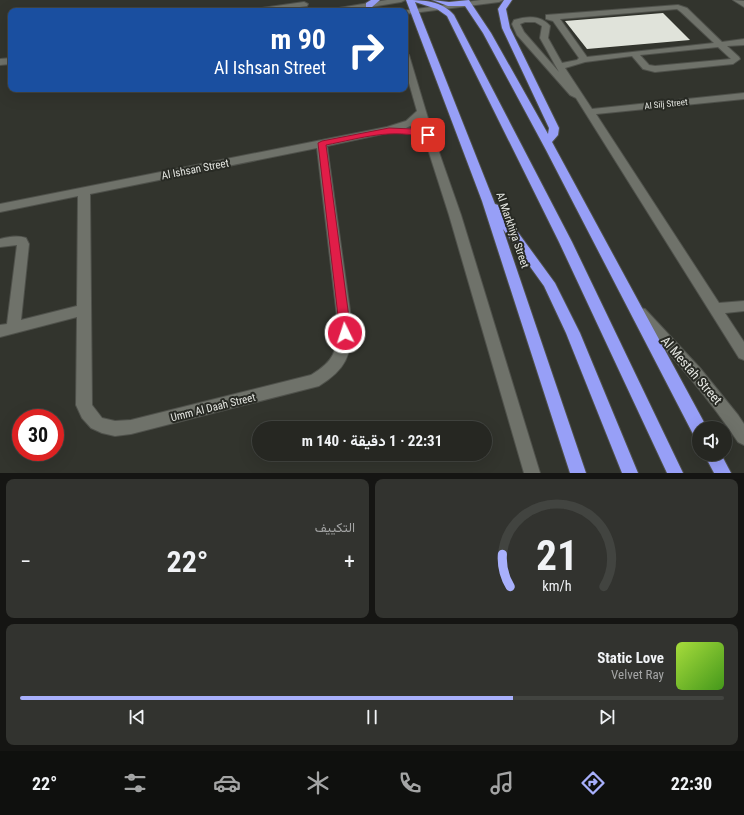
<!DOCTYPE html>
<html lang="ar">
<meta charset="utf-8">
<style>
:root{--surface:#262722;--page:#32332f;--text:#f1f3f6;--muted:#a4a5a5;--line:#424440;--accent:#a8b0fc}
body{margin:0;font-family:"Roboto Condensed",Vazirmatn,sans-serif;background:var(--page);color:var(--text);direction:rtl;height:100vh;display:flex;flex-direction:column;font-size:15px;white-space:nowrap}
*{box-sizing:border-box;margin:0}
p{font-size:13px;color:var(--muted)}
.icon{flex:none;width:22px;height:22px;fill:none;stroke:currentColor;stroke-width:2;stroke-linecap:round;stroke-linejoin:round}
.map{position:relative;height:473px;overflow:hidden;direction:ltr}
.details{display:flex;flex-direction:column;gap:6px;padding:6px;background:#151513;flex:1}
.details>*{flex:none}
.banner{position:absolute;left:8px;top:8px;width:400px;height:84px;border-radius:8px;box-shadow:0 4px 16px #0002,0 0 0 1px var(--line);direction:rtl;background:#1a4fa0;color:#fff;overflow:hidden}
.controls{position:absolute;left:692px;top:421px;display:grid;gap:8px}
.controls a{display:grid;place-items:center;width:40px;height:40px;border-radius:50%;background:var(--surface);box-shadow:0 4px 16px #0002,0 0 0 1px var(--line);font-size:20px}
.speed{position:absolute;left:12px;top:409px;display:flex;gap:8px;font-size:20px;font-weight:700;text-align:center}
.speed>*{display:grid;place-content:center;width:52px;height:52px;border-radius:50%;background:var(--surface);box-shadow:0 4px 16px #0002,0 0 0 1px var(--line);line-height:1}
.speed .limit{border:6px solid #d22;background:#fff;color:#111}
.pin{position:absolute;display:grid;place-items:center;width:34px;height:34px;color:#fff;margin:-17px;border-radius:8px;box-shadow:0 2px 6px #0006}
.me{position:absolute;width:44px;margin:-22px;rotate:356deg;stroke-linejoin:round;filter:drop-shadow(0 0 3px #0008)}
.turn{display:flex;align-items:center;gap:14px;height:84px;padding:0 16px;font-size:18px}
.turn .icon{width:52px;height:52px;stroke-width:2.5}
.turn b{display:block;font-size:28px;line-height:34px}
.big{font-size:30px;font-weight:700;line-height:1.1}
.details .card{flex:1;display:flex;flex-direction:column;justify-content:center;gap:6px;min-width:0;padding:0 14px;border-radius:8px;background:var(--page)}
.details .dial{align-items:center;gap:0}
.dial svg{height:104px;overflow:visible;fill:none;stroke:var(--line);stroke-width:7;stroke-linecap:round;text-anchor:middle}
.dial text{fill:var(--text);stroke:none}
.song{display:flex;align-items:center;gap:12px}
.cover{width:48px;height:48px;border-radius:6px;background:linear-gradient(135deg,hsl(80 70% 55%),hsl(100 70% 35%))}
.played{height:4px;border-radius:2px;background:linear-gradient(90deg,var(--accent) 70%,var(--line) 70%)}
.keys{display:flex;justify-content:space-around;direction:ltr}
.heat{display:flex;justify-content:space-between;align-items:center;font-size:22px;direction:ltr}
.details .tiles{flex:1;display:grid;gap:6px;grid-template-columns:1fr 1fr}
.card:last-child{grid-column:span 2}
.trip{position:absolute;left:252px;top:421px;width:240px;height:40px;border-radius:20px;background:var(--surface);box-shadow:0 4px 16px #0002,0 0 0 1px var(--line);font-weight:700;line-height:40px;text-align:center;direction:rtl}
.tab-bar{display:flex;height:64px;justify-content:space-around;align-items:center;background:#0f100e;color:var(--muted)}
.tab-bar .icon{width:28px;height:28px}
.tab-bar .on{color:var(--accent)}
.tab-bar b{font-size:18px;color:var(--text)}
.map>svg:first-child{display:block}
.building{fill:#e0e3da}
.lines{fill:none;stroke-linecap:round;stroke-linejoin:round}
.minor-casing{stroke:#4f514b;stroke-width:2}
.highway-casing{stroke:#4f514b;stroke-width:2}
.minor{fill:#6f726a;fill-rule:evenodd}
.highway{fill:#979ff7;fill-rule:evenodd}
.route{fill:#e11d48;stroke:#92132f}
.labels{text-anchor:middle;stroke-width:4;stroke-linejoin:round;paint-order:stroke}
.far-street-label{font-size:9px;fill:#e4e6e1;stroke:#282a24}
.street-label{font-size:11px;fill:#e4e6e1;stroke:#282a24}
.near-street-label{font-size:13px;fill:#e4e6e1;stroke:#282a24}
</style>
<div class="map">
<svg width="744" height="473" viewBox="0 0 744 473">
<rect width="100%" height="100%" fill="#32342d"/>
<!-- building -->
<path class="building" d="M663,13L690,40L587,49L565,21Z"/>
<g class="lines">
<!-- minor casing -->
<g class="minor-casing">
<g id="minor">
<path d="M387,0H405L401,2L347,11H329L333,9Z"/>
<path d="M481,0H503L499,2L405,14V11H402Z"/>
<path d="M733,0L744,1V7Z"/>
<path d="M304,2L308,4L307,6L271,11L258,10L262,8Z"/>
<path d="M678,5L687,8L722,42L744,39V45L727,46L739,57L740,59L733,64L655,72L643,69L632,56L585,62L565,68L592,109L744,93V99L596,114L719,303L744,301V311L725,313L744,342V360L739,358L576,98L570,95L517,35L512,24L514,20C527,16 541,15 550,26L548,38L562,63L577,60L579,58L553,21L546,19V15ZM677,9L681,12L714,43L587,57L560,19ZM525,22H535L542,26L540,38L559,72L524,32L520,24ZM718,47L731,59L655,66L649,65L640,55Z"/>
<path d="M405,52L409,55L433,135L461,215L540,473H524L449,215L424,137L413,134L392,132L327,146L352,325C351,356 346,369 319,386L131,434L115,436L102,433L91,428L82,418L76,405L77,317L0,337V325L7,324L17,245L0,247V239C9,237 17,235 26,238L29,244L21,320L77,306L78,196L0,212V204L387,127L406,121L417,111L405,69ZM419,120L422,130L406,128L412,125ZM317,148L338,325C337,352 334,361 311,375L131,420L115,421L102,418L92,405L90,194Z"/>
<path d="M11,58V64L0,65V59Z"/>
<path d="M640,308L645,309L700,368L738,415L744,424V445L738,442C708,397 673,356 635,317L633,313L635,309Z"/>
</g>
</g>
<!-- highway casing -->
<g class="highway-casing">
<g id="highway">
<path d="M371,0H380L372,7H366V3Z"/>
<path d="M406,0C424,0 442,1 454,15L572,242L683,473H667L559,242L447,16L437,9L415,2L495,204L498,205L555,283L580,333L638,473H622L566,333L544,286L503,229L586,473H570L482,201Z"/>
<path d="M432,0L449,2L469,0L491,33L548,134L549,128L502,28L498,9L504,0H512L506,9L510,28L559,128L558,135L552,142L705,424L706,428H699V436L693,434L546,150L483,33L465,6H448Z"/>
<path d="M704,454H721L731,473H714Z"/>
</g>
</g>
<!-- minor -->
<use href="#minor" class="minor"/>
<!-- highway -->
<use href="#highway" class="highway"/>
</g>
<!-- route -->
<path class="route" d="M389,128L413,129L431,134L432,135L428,138C391,128 362,138 326,145L351,333L349,337L345,338L342,337L340,333L318,143L322,141Z"/>
<g class="labels">
<!-- far-street labels -->
<g class="far-street-label">
<text transform="translate(666 104) rotate(-6)" y="3">Al Silj Street</text>
</g>
<!-- street labels -->
<g class="street-label">
<text transform="translate(195 169) rotate(-11)" y="4">Al Ishsan Street</text>
<text transform="translate(513 230) rotate(71)" y="4">Al Markhiya Street</text>
<text transform="translate(213 407) rotate(-14)" y="4">Umm Al Daah Street</text>
</g>
<!-- near-street labels -->
<g class="near-street-label">
<text transform="translate(692 370) rotate(49)" y="5">Al Mestah Street</text>
</g>
</g>
</svg>
<div class="controls">
<a><svg class="icon" aria-label="sound" viewBox="0 0 24 24"><path d="M4 9h4l5-4v14l-5-4H4zM17 9q2 3 0 6"/></svg></a>
</div>
<div class="speed"><div class="limit">30</div></div>
<div class="pin" style="left:428px;top:135px;background:#d93025"><svg class="icon" aria-label="arrive" viewBox="0 0 24 24"><path d="M6 21V4h12l-3 4 3 4H6"/></svg></div>
<svg class="me" style="left:345px;top:333px" viewBox="-20 -20 40 40"><circle r="17" fill="#e11d48" stroke="#fff" stroke-width="3"/><path d="M0-11L8 9 0 5-8 9z" fill="#fff"/></svg>
<div class="trip">22:31 · 1 دقيقة · 140 m</div>
<div class="banner">
<div class="turn"><svg class="icon" aria-label="right" viewBox="0 0 24 24"><path d="M7 20v-9h11M14 6l5 5-5 5"/></svg><div><b>90 m</b>Al Ishsan Street</div></div>
</div>
</div>
<section class="details">
<div class="tiles">
<div class="card dial"><svg viewBox="0 0 100 80">
<path d="M14 69A42 42 0 1 1 86 69"/>
<path d="M14 69A42 42 0 0 1 8 44" stroke="#a8b0fc"/>
<text x="50" y="56" font-size="32" font-weight="700">21</text>
<text x="50" y="72" font-size="11">km/h</text>
</svg></div>
<div class="card"><p>التكييف</p>
<div class="heat"><a>−</a><b class="big">22°</b><a>+</a></div>
</div>
<div class="card">
<div class="song"><i class="cover"></i><div><b>Static Love</b><p>Velvet Ray</p></div></div>
<div class="played"></div>
<div class="keys"><svg class="icon" aria-label="previous" viewBox="0 0 24 24"><path d="M18 5L8 12l10 7zM5 5v14"/></svg><svg class="icon" aria-label="pause" viewBox="0 0 24 24"><path d="M8 5v14M16 5v14"/></svg><svg class="icon" aria-label="next" viewBox="0 0 24 24"><path d="M6 5l10 7-10 7zM19 5v14"/></svg></div>
</div>
</div>
</section>
<nav class="tab-bar">
<b>22:30</b>
<svg class="icon on" aria-label="directions" viewBox="0 0 24 24"><path d="M12 3l9 9-9 9-9-9zM9 14v-3h6M13 9l2 2-2 2"/></svg>
<svg class="icon" aria-label="music" viewBox="0 0 24 24"><path d="M9 18V5l10-2v13"/><circle cx="6" cy="18" r="3"/><circle cx="16" cy="16" r="3"/></svg>
<svg class="icon" aria-label="phone" viewBox="0 0 24 24"><path d="M5 4h4l2 5-3 2q2 4 5 5l2-3 5 2v4C11 20 4 13 5 4z"/></svg>
<svg class="icon" aria-label="climate" viewBox="0 0 24 24"><path d="M12 3v18M4 7l16 10M4 17L20 7"/></svg>
<svg class="icon" aria-label="car" viewBox="0 0 24 24"><path d="M5 17H2v-5l4-1 3-4h7l3 4 3 1v5h-3M9 17h6M6 11h13"/><circle cx="7" cy="17" r="2"/><circle cx="17" cy="17" r="2"/></svg>
<svg class="icon" aria-label="filters" viewBox="0 0 24 24"><path d="M4 7h16M4 17h16"/><circle cx="9" cy="7" r="2"/><circle cx="15" cy="17" r="2"/></svg>
<b>22°</b>
</nav>
